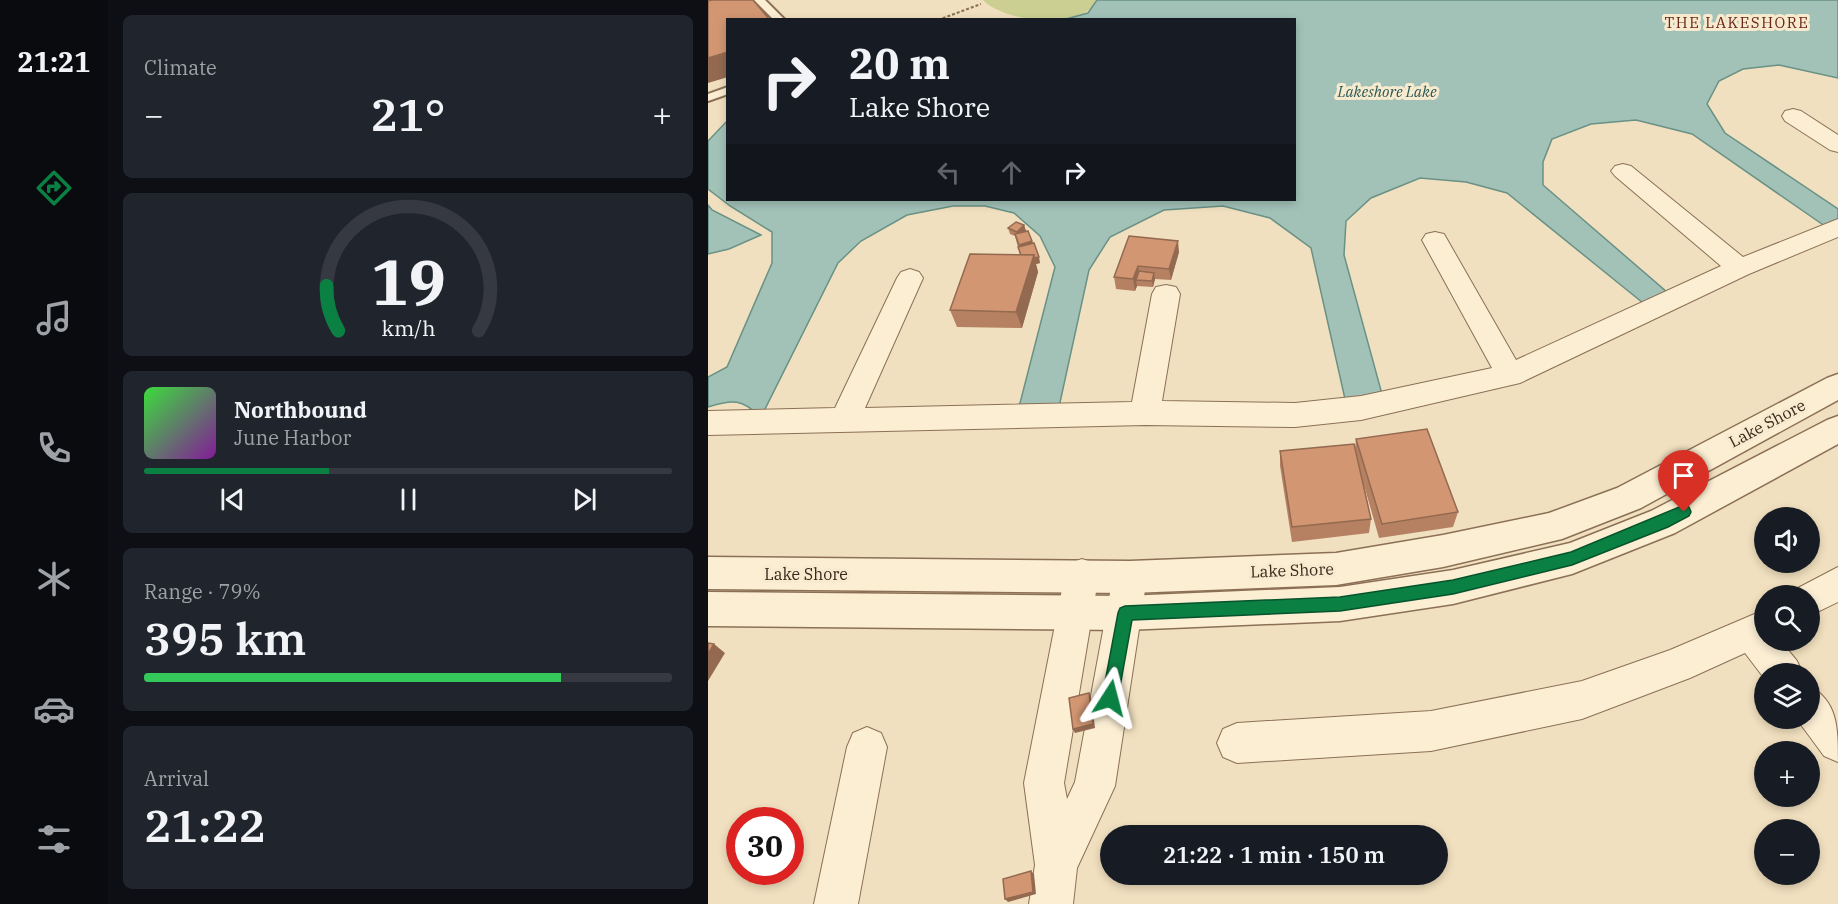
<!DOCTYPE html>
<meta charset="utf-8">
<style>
:root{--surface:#171b24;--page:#20242c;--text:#f1f3f6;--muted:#9ea1a6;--line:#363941;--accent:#0b8043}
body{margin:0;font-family:"IBM Plex Serif",serif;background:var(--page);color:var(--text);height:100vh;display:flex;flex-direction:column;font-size:22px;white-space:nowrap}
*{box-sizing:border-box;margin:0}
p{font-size:20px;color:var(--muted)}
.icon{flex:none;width:33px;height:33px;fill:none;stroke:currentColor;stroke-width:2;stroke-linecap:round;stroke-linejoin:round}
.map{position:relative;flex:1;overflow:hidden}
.details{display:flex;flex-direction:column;gap:15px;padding:15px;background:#0d0f14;width:600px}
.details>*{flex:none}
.top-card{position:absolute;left:18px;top:18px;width:570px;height:183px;border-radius:0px;box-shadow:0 3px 9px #0003;background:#171b24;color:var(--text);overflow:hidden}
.buttons{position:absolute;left:1046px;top:507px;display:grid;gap:12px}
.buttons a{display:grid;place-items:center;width:66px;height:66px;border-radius:50%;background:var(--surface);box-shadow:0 3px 9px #0003;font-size:30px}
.speed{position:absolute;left:18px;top:807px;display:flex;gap:12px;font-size:30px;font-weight:700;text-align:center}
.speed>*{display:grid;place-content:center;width:78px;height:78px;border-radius:50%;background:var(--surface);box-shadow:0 3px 9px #0003;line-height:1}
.speed .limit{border:9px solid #d22;background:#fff;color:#111}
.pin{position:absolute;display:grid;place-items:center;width:51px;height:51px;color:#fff;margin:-62px -26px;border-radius:50% 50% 50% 0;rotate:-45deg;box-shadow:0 0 6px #0007}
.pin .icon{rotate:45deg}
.me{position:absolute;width:66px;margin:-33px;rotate:9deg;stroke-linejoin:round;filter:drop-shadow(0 0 4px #0008)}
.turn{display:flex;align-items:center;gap:21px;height:126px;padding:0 24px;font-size:27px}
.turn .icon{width:78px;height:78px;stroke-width:2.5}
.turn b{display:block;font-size:42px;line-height:51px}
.lanes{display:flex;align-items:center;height:57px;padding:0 24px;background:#0003;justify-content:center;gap:30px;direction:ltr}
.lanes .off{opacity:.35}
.big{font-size:45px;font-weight:600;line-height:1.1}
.details .card{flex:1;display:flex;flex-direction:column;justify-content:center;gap:9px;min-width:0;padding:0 21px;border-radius:9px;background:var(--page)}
.details .dial{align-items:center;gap:0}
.dial svg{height:156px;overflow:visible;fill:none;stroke:var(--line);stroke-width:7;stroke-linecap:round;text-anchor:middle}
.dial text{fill:var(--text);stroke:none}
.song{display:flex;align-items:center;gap:18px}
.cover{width:72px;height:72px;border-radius:9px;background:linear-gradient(135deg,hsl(120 70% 55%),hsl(290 70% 35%))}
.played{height:6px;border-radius:3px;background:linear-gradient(90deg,var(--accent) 35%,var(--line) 35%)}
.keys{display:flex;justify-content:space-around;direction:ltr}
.heat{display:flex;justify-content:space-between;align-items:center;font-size:33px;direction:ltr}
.charge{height:9px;border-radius:4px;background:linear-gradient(90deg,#34c759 79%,var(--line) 0)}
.trip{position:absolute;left:392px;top:825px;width:348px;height:60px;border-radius:30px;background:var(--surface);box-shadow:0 3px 9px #0003;font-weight:600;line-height:60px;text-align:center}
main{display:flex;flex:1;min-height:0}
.menu{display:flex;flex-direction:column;width:108px;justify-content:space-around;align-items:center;background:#090b0e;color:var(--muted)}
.menu .icon{width:42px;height:42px}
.menu .selected{color:var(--accent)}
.menu b{font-size:27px;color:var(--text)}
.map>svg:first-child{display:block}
.green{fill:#cbd092}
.water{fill:#a2c2b8;stroke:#699185;stroke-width:1.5}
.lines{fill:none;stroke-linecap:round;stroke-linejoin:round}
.service-casing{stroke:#8b7056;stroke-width:4}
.minor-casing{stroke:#8b7056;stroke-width:2}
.tertiary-casing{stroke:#8b7056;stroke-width:3}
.path{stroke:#8b7056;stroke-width:2;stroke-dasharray:3 2;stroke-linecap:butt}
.service{fill:#fbeed3;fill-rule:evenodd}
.minor{fill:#fbeed3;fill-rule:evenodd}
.tertiary{fill:#fbeed3;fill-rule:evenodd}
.wall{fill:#b58162}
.shaded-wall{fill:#936950}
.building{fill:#d29672;stroke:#936950;stroke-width:1.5}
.route{fill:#0b8043;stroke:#07532c;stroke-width:1.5}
.labels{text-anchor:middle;stroke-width:6;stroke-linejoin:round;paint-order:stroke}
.far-neighbourhood-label{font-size:15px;letter-spacing:1.5px;fill:#692618;stroke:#f8eacf}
.far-water-label{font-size:15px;font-style:italic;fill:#2a5a55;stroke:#f8eacf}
.street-label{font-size:16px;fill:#39291c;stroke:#f8eacf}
</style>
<main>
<nav class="menu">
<b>21:21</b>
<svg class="icon selected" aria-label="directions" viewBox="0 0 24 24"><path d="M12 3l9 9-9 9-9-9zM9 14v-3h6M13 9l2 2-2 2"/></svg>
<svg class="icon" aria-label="music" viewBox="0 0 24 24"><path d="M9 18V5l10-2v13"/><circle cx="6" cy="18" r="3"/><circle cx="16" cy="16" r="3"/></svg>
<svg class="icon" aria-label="phone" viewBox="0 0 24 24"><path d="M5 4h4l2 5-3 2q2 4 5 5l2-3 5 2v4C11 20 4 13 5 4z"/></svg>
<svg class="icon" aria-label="climate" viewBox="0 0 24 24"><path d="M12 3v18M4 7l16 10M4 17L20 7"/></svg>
<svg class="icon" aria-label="car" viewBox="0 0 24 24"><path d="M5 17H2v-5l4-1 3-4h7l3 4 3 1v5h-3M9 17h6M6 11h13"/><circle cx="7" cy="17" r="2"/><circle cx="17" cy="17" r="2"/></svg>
<svg class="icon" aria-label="filters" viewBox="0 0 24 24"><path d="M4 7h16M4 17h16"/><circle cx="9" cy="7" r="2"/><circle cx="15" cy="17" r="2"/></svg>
</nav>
<section class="details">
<div class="card"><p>Climate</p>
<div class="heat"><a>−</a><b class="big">21°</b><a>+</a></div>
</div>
<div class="card dial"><svg viewBox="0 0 100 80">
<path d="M14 69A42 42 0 1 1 86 69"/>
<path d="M14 69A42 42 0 0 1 8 46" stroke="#0b8043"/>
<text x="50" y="56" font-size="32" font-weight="700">19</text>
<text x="50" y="72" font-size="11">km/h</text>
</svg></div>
<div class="card">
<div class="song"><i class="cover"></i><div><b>Northbound</b><p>June Harbor</p></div></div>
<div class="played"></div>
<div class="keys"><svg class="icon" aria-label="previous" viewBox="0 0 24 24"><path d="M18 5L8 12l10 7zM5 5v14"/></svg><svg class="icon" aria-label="pause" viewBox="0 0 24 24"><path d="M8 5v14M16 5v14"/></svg><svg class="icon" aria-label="next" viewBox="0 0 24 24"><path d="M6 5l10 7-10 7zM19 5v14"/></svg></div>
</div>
<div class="card"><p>Range · 79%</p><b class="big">395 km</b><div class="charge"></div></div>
<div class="card"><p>Arrival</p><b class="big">21:22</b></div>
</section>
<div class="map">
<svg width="1130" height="904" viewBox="0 0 1130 904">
<rect width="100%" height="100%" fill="#f1e0bf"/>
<!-- green -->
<path class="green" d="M275,0H389C375,32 295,22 275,0Z"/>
<!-- water -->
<g class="water">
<path d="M389,0H1130V78L1071,65L1035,69L1011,81L999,104L1017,133L1130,209V228L1124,231L984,134L928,120L883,124L844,139L835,162V185L967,299L940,307L799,193L758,182L712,178L663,198L638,221L636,255L674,394L637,399L603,248L562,218L515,206L456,210L402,237L381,270L351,407H311L347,267L332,236L306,213L277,206H245L199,215L153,241L130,263L53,417C34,399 25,399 0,407V377L19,367L64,263V232L22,206L0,189V141L19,121L20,200H586V20L358,19L380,13Z"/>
<path d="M0,205L4,210L53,235L21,249L0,254Z"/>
</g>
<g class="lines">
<!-- service casing -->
<g class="service-casing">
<g id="service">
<path d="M46,0H57L77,20H66Z"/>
<path d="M20,87V94L0,101V94Z"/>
</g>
</g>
<!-- minor casing -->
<g class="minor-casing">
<g id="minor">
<path d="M1085,109L1093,111L1130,135V152L1122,150L1077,121L1074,116L1077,111Z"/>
<path d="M915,164L923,166L1035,257L1130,219V237L1041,274L812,383L653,420L587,427L437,425L0,435V411L127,408L189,278L193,272L202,269L211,272L215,278L157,408L424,402L444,294L448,287L458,285L468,287L472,294L454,401L587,403L653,396L784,368L714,240L718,234L727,232L736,234L808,360L1013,266L907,176L903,171L907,166Z"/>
<path d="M374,559L386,563L391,574L356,783L359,799L367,782L405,577L410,566L422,561L434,566L439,577L407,786L369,868L365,904H321L327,865L316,783L357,574L362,563Z"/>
<path d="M1130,567V602L1101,616V596H1085L1088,589Z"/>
<path d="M1056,610V640H1072L1089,661L1095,674H1056V678L1037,653L982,678L874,719L723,751L529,763L515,757L509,743L515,729L529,723L723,711L874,681L962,650Z"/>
<path d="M1101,686C1130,701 1130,728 1130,762L1116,756L1088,718H1101Z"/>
<path d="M159,727L173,733L179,747L150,904H106L139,747L145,733Z"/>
</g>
</g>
<!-- tertiary casing -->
<g class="tertiary-casing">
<g id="tertiary">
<path d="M1130,374V400L933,508L854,539L735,567L628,585L422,593L0,589V557L422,561L628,553L735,535L841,513L909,488L1119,378Z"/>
<path d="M1130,416V444L967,533L864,574L745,604L632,621L417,630L0,626V592L417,596L632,587L745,570L862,543L943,511L1119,420Z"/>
</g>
</g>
<!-- path -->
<path class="path" d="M230,20L273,4"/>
<!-- service -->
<use href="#service" class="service"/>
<!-- minor -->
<use href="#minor" class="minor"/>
<!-- tertiary -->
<use href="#tertiary" class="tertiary"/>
</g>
<!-- wall -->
<g class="wall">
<path d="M316,225L318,231H317L325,243L332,263L328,264L330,272L314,328L249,327L242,310L312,255L307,236L302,234L300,228Z"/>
<path d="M421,236L471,252L463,280L447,279L445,287L429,286L427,291L408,289L406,277Z"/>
<path d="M648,439L750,512L745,527L671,538L656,485L663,519L661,533L584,542L572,466V451L647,449Z"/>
</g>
<!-- shaded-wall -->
<g class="shaded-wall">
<path d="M20,52V77L0,83V58Z"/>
<path d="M316,225L318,231L311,237L309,232Z"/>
<path d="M324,241L326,247L312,251L311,245Z"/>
<path d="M470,241L471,252L463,280L461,269Z"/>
<path d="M326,255L331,257L332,263L328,264L330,272L314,328L308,312Z"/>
<path d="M430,266L432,277L428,280L429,286L427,291L425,279Z"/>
<path d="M446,273L447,279L445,287L444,281Z"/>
<path d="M6,644L17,653L0,681V654Z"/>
<path d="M381,693L383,697L387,728L367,733L365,729Z"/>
<path d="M323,871L326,874L328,894L300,902L297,899Z"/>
</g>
<!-- building -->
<g class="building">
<path d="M4,0H45L62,20H20V52L0,58V1Z"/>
<path d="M308,222L316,225L309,232L300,228Z"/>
<path d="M320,231L324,241L311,245L307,234Z"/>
<path d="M421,236L470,241L461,269L430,266L425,279L406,277Z"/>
<path d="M326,243L331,257L326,258V255H313L310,247Z"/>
<path d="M262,254L326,255L308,312L242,310Z"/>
<path d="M431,271L446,273L444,281L428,280Z"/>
<path d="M719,429L750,512L674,524L648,439Z"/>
<path d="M646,444L663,519L584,527L572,451Z"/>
<path d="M0,643L6,644L0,654Z"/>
<path d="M381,693L385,724L365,729L361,698Z"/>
<path d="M323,871L325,892L297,899L295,879Z"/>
</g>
<!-- route -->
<path class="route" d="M976,505L981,507L983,512L981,516L960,527L864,565L745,594L632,611L424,620L410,698L408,703L402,706L396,703L394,698L410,613L412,608L417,606L632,597L745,580L863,552Z"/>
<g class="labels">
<!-- far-neighbourhood labels -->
<g class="far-neighbourhood-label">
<text x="1029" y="28">THE LAKESHORE</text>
</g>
<!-- far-water labels -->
<g class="far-water-label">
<text x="679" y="97">Lakeshore Lake</text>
</g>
<!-- street labels -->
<g class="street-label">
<text transform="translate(1059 423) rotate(-28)" y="6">Lake Shore</text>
<text transform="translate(584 570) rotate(-2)" y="6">Lake Shore</text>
<text x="98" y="580">Lake Shore</text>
</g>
</g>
</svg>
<div class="buttons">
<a><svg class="icon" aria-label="sound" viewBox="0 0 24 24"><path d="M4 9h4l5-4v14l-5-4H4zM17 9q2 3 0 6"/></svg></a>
<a><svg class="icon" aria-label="search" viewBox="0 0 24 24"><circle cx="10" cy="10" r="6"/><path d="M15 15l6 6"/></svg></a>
<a><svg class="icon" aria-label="layers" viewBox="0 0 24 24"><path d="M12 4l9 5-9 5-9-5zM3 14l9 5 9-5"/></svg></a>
<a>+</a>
<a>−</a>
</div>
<div class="speed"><div class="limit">30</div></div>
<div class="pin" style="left:976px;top:512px;background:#d93025"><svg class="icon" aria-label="arrive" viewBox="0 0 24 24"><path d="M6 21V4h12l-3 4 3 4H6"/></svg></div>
<svg class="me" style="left:402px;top:698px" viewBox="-20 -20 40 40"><path d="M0-17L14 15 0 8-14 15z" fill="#0b8043" stroke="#fff" stroke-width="4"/></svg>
<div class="trip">21:22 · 1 min · 150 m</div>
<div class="top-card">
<div class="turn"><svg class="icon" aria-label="right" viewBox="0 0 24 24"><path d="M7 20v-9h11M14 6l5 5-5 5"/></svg><div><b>20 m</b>Lake Shore</div></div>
<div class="lanes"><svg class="icon off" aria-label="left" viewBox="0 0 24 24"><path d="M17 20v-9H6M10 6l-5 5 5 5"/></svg><svg class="icon off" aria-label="ahead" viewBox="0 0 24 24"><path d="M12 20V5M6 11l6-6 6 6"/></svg><svg class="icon" aria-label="right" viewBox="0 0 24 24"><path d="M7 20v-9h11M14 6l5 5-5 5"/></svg></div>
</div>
</div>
</main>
